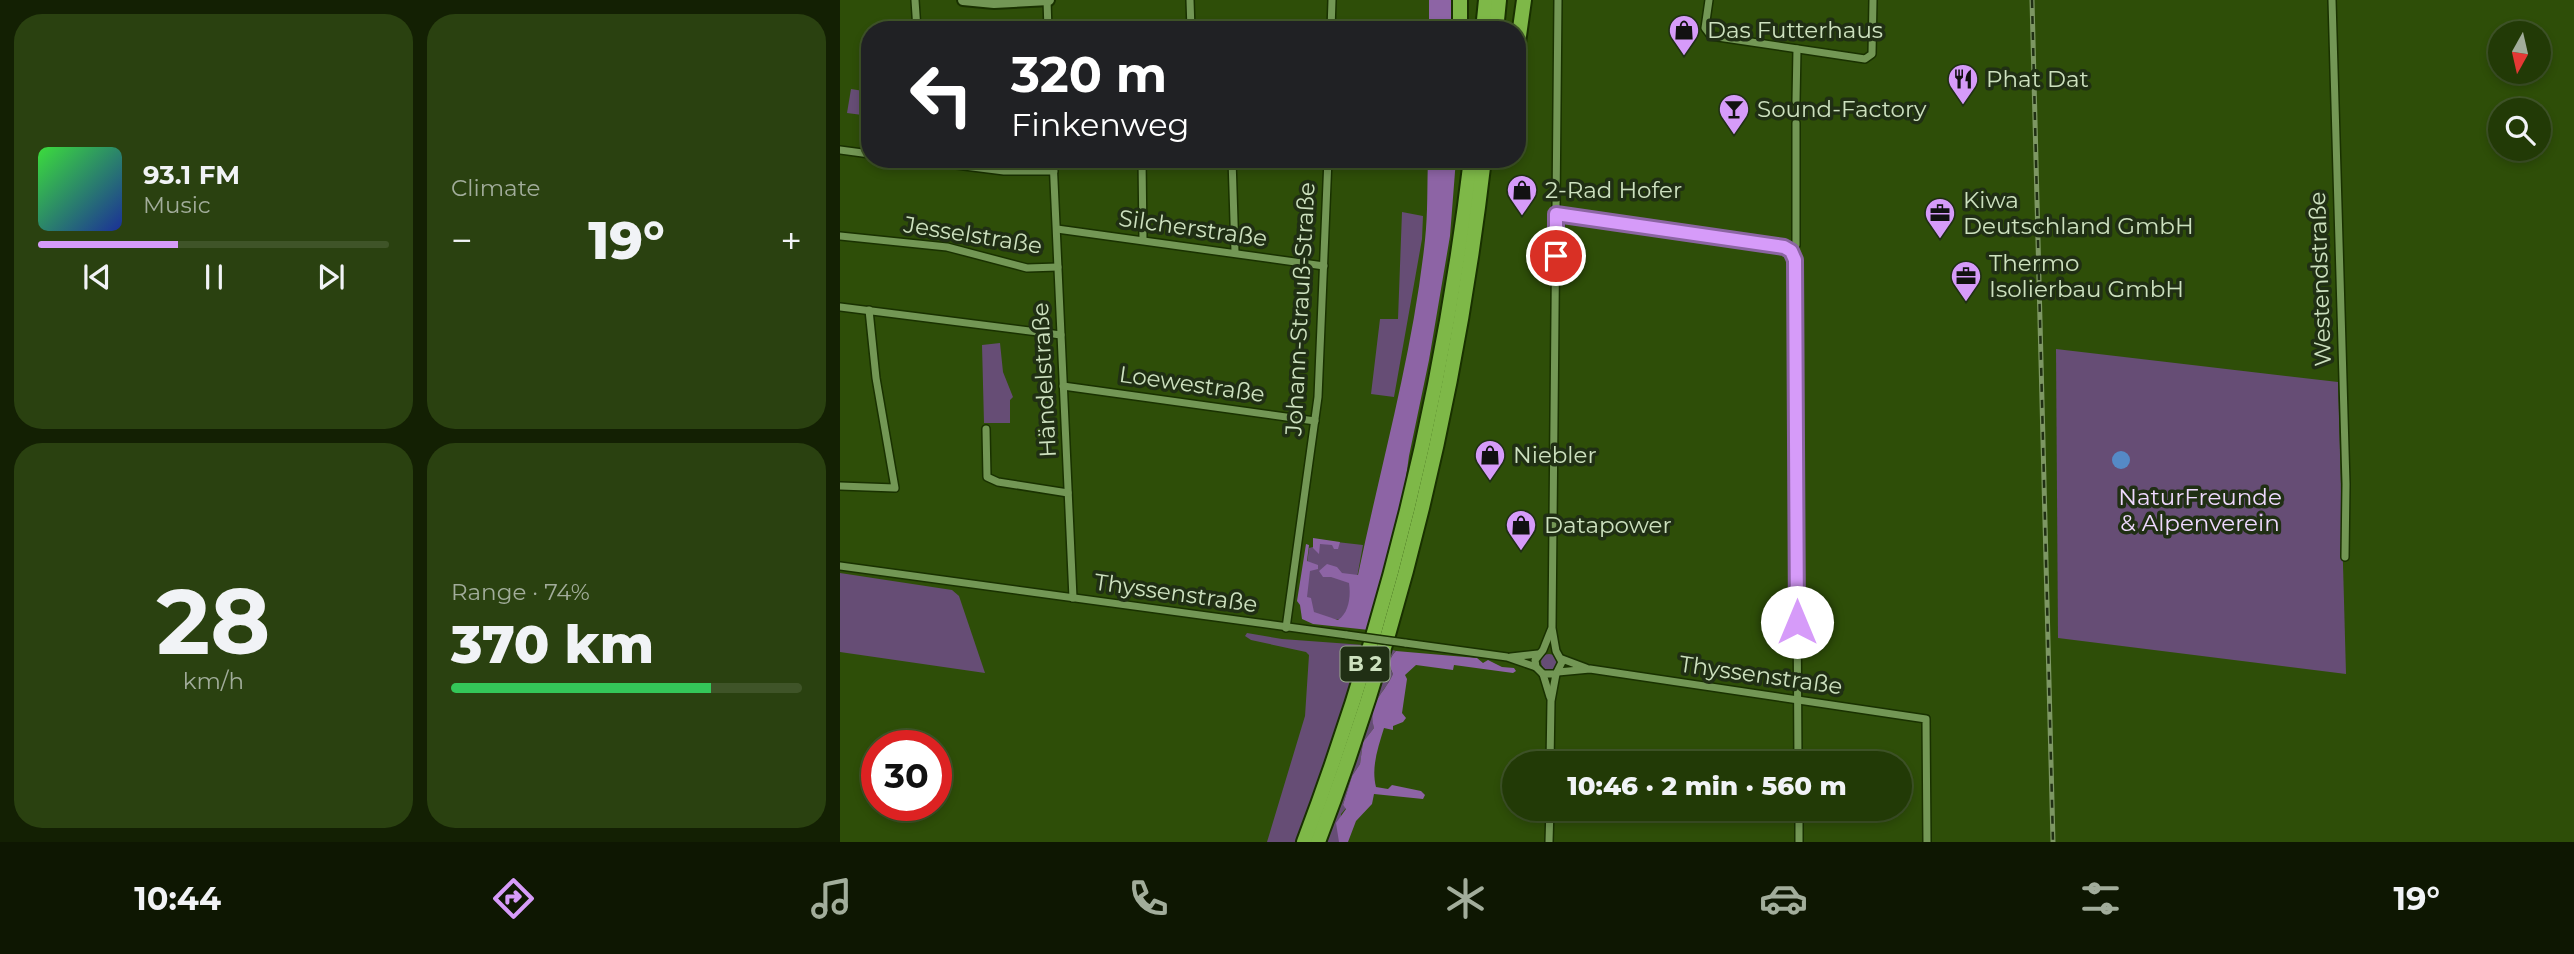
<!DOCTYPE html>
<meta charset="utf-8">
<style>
:root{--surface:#223a06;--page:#2a4110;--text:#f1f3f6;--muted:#a2ad9b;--line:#3f5428;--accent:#d69bf9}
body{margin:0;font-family:Montserrat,sans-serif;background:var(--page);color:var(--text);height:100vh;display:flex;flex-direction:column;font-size:26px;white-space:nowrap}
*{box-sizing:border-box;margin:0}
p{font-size:23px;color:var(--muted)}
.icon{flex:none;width:38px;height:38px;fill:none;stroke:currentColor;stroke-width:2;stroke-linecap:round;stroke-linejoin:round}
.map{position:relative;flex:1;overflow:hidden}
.side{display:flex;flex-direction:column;gap:14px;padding:14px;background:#132003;width:840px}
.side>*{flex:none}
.guide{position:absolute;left:21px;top:21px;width:665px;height:147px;border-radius:28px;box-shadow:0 4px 10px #0003,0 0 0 2px var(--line);background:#202124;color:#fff;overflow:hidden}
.needle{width:46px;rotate:188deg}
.buttons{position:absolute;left:1648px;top:21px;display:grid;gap:14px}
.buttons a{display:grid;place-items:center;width:63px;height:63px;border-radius:50%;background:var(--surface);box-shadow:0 4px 10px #0003,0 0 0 2px var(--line);font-size:35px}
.speed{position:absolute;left:21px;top:730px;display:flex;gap:14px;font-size:35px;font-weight:700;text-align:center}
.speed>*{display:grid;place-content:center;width:91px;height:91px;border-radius:50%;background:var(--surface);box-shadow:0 4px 10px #0003,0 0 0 2px var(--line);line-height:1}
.speed .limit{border:10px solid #d22;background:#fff;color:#111}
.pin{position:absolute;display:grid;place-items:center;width:60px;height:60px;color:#fff;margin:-30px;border:4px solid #fff;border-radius:50%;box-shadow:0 2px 7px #0007}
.me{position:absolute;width:77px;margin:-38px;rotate:0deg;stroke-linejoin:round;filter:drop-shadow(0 0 5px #0008)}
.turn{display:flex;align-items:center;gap:24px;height:147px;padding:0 35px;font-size:32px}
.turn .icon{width:91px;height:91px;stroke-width:2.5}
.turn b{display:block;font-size:49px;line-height:60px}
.big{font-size:52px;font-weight:800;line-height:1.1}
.side .card{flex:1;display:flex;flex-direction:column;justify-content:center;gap:10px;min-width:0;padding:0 24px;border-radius:28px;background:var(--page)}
.side .dial{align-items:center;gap:0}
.dial b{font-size:91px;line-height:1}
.song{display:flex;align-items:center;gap:21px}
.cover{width:84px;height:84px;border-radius:10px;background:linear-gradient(135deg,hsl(120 70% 55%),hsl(230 70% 35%))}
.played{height:7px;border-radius:4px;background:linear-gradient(90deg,var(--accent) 40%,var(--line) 40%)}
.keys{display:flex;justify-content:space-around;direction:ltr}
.heat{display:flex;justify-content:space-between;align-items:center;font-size:38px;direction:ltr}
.charge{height:10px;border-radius:5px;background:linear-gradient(90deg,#34c759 74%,var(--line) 0)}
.side .tiles{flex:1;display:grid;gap:14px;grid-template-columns:repeat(2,1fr)}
.trip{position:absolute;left:662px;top:751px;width:410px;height:70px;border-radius:35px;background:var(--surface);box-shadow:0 4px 10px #0003,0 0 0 2px var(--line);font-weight:800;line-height:70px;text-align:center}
.tab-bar{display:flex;height:112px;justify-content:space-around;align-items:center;background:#0e1702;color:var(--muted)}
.tab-bar .icon{width:49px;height:49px}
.tab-bar .on{color:var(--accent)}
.tab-bar b{font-size:32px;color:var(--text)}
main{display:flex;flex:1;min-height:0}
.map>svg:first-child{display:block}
.green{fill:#664d75}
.forest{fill:#8d64a5}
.water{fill:#558ac6}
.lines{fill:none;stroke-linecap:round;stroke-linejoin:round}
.minor-tunnel{stroke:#466423;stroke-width:7;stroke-dasharray:7 3.5;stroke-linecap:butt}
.minor-casing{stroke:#193100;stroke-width:10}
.secondary-casing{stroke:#193100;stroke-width:14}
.trunk-casing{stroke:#193100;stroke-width:18}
.minor{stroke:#739755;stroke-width:7}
.secondary{stroke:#739755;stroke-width:10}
.trunk{stroke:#7eb848;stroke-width:14}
.rail-casing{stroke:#7d9763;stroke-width:5}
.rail{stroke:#202f14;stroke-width:2.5;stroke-dasharray:8;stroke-linecap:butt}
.minor-bridge-casing{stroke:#193100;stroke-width:10;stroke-linecap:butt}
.minor-bridge{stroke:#739755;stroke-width:7}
.route-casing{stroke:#8b65a2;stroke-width:18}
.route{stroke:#d69bf9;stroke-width:12}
.labels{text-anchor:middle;stroke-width:7;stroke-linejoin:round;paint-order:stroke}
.shield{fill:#202f14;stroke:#99ac8c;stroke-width:2}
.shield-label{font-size:21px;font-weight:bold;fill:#cde1bf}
.poi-label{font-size:23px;fill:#cde1bf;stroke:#202f14;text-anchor:start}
.street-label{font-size:23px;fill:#cde1bf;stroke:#202f14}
.park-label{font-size:23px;fill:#efd9fe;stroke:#202f14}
</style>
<main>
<section class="side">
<div class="tiles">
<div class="card">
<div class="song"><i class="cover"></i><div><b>93.1 FM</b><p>Music</p></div></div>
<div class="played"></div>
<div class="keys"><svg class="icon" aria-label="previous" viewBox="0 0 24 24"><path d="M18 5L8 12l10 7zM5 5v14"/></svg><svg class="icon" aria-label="pause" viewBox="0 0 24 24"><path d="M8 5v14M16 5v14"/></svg><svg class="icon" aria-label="next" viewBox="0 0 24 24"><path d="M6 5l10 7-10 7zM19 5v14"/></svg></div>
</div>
<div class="card"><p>Climate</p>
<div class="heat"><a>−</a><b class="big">19°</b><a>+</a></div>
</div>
<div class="card dial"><b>28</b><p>km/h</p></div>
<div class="card"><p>Range · 74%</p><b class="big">370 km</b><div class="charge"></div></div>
</div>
</section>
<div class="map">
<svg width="1734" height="842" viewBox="0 0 1734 842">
<rect width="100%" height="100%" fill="#2e4e08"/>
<!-- green -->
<g class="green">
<path d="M11,89L30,92V116L7,113Z"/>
<path d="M562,212L583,216L582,239L554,397L531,394L540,319H558Z"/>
<path d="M160,343L163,372L173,397L170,400V423H144L142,345Z"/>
<path d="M1216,349L1498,382L1506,674L1218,638Z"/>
<path d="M479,540L523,545L509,621L467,615L463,598L469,548L473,547Z"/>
<path d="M0,573L112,590L119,596L145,673L0,652Z"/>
<path d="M407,633L442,639L524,645L497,734L458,842H427L465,716L469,655L466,652L411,640L405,636Z"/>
<path d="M550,649L556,651C549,658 547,664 553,674C543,695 528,702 534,728L523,742L520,764L512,776L503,805L506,808L501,814L500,842H485Z"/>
<circle cx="709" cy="662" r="8"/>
</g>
<!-- forest -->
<g class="forest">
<rect x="589" y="0" width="26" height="30"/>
<path d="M588,159H616L610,236L589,360L569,456L562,505L529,630L473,624L462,619L460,605L457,601L466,544L469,545L467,561L478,565V569L470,571L467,597L471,598L474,612L498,620C509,613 511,596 509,583L491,577H483L479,571L487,564L497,567L502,573L518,575C541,464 573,353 585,240C588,213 587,186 588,159Z"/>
<path d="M473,538L500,542L498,549H494L492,545L480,544L479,554L473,548Z"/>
<path d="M556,651L637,658L643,663L648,660L662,667L674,668L676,671L673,673L614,665L613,670L576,665L565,675L567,679L562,713L566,718L563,722L553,726V730L544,728C538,748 531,767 536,787L548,789L552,785L581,791L585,795L583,799L534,794L532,804L516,821L508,842H499L496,823L506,809L503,805L512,776L520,764L523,742L534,728C527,703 544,694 553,674C548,664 549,658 556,651Z"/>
</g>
<!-- water -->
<circle class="water" cx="1281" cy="460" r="9"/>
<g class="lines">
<!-- minor-tunnel -->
<path class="minor-tunnel" d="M956,123V101"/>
<!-- minor casing -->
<g class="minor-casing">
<g id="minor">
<path d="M75,0L77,30"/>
<path d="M207,0L208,30"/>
<path d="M350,0L351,30"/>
<path d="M869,0L865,28L871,36L1025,59L1032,54L1033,0"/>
<path d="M1492,0L1506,484L1505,557"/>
<path d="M491,30L492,0"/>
<path d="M956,101L957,49"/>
<path d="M0,150L30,154"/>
<path d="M69,159L164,171H214"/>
<path d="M213,159L233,598"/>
<path d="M302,159L303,240"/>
<path d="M392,159L395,252"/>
<path d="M716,214L944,247L951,251L955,260L958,763"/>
<path d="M217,229L484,266"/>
<path d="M0,236L107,247L187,268L218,267"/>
<path d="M951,251L956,245V123"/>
<path d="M0,307L221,335"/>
<path d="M223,386L475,421"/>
<path d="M146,429L147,477L158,482L228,493"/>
<path d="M0,486L55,488L36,378L29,310"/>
<path d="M0,566L507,635"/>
<path d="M446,628L478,397L488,159"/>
<path d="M565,643L667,657L696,667"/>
<path d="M671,657L698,654"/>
<path d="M722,659L746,668"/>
<path d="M718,672L750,669L1086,719L1087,842"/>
<path d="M703,674H716L722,662L716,651L712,628L718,0"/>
<path d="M710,697L703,674L696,667L695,660L703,650L711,630"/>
<path d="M710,763L711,701L716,674"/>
<path d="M959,808V842"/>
<path d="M709,842L710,808"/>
</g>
</g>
<!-- secondary casing -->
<g class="secondary-casing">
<path id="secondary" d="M123,0L154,3L209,0"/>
</g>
<!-- trunk casing -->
<g class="trunk-casing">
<g id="trunk">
<path d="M620,0V30"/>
<path d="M643,30L646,0"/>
<path d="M656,30L659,0"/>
<path d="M677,50L684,0"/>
<path d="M464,842C547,622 603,392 631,159"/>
<path d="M478,842C562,623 617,392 644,159"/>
</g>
</g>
<!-- minor -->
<use href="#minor" class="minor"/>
<!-- secondary -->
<use href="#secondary" class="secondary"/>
<!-- trunk -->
<use href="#trunk" class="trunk"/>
<!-- rail casing -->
<g class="rail-casing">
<path id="rail" d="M1192,0L1213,842"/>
</g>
<!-- rail -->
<use href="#rail" class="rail"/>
<!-- minor-bridge casing -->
<g class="minor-bridge-casing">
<path id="minor-bridge" d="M507,635L565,643"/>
</g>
<!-- minor-bridge -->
<use href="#minor-bridge" class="minor-bridge"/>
</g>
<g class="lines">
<!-- route casing -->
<g class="route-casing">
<path id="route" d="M716,256V214L944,247L951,251L955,260L957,622"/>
</g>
<!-- route -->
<use href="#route" class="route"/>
</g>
<!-- icons -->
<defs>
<g id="shop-pin" transform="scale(1.575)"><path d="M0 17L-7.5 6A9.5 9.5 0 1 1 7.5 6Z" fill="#d69bf9" stroke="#202f14"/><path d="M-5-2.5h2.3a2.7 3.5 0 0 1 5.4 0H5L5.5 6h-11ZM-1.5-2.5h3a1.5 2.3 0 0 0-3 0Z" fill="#111"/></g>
<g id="restaurant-pin" transform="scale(1.575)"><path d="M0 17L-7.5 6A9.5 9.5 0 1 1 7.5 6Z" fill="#d69bf9" stroke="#202f14"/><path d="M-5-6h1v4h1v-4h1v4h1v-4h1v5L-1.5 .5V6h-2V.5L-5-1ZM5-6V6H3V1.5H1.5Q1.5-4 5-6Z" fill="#111"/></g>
<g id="bar-pin" transform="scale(1.575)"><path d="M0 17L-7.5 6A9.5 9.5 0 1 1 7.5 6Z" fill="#d69bf9" stroke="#202f14"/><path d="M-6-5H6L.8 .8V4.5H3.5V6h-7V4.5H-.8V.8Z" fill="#111"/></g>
<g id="office-pin" transform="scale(1.575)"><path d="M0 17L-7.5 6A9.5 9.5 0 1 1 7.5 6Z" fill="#d69bf9" stroke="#202f14"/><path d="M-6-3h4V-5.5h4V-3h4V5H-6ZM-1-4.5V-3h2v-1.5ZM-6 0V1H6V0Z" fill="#111"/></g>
</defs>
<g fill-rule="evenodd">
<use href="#shop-pin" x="844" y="30"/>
<use href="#restaurant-pin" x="1123" y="79"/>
<use href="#bar-pin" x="894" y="109"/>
<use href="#shop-pin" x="682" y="190"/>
<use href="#office-pin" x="1100" y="213"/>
<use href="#office-pin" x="1126" y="276"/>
<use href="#shop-pin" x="650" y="455"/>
<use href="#shop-pin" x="681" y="525"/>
</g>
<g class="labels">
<!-- shield labels -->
<rect class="shield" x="500.5" y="646.5" width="49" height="35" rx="5"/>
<g class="shield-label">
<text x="525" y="671">B 2</text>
</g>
<!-- poi labels -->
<g class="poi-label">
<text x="867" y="38">Das Futterhaus</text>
<text x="1146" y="87">Phat Dat</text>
<text x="917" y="117">Sound-Factory</text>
<text x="705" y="198">2-Rad Hofer</text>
<text x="1123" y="208">Kiwa<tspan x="1123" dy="26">Deutschland GmbH</tspan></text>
<text x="1149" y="271">Thermo<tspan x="1149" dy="26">Isolierbau GmbH</tspan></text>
<text x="673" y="463">Niebler</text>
<text x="704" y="533">Datapower</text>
</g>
<!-- street labels -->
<g class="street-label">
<text transform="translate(353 228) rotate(8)" y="8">Silcherstraße</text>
<text transform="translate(133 235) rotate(9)" y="8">Jesselstraße</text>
<text transform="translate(1480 279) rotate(-92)" y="8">Westendstraße</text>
<text transform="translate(460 309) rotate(-87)" y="8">Johann-Strauß-Straße</text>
<text transform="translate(204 380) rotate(-93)" y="8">Händelstraße</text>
<text transform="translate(352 384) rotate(8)" y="8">Loewestraße</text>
<text transform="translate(336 593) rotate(8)" y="8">Thyssenstraße</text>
<text transform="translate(921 675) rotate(8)" y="8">Thyssenstraße</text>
</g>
<!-- park labels -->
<g class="park-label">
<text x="1360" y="505">NaturFreunde<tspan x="1360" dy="26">&amp; Alpenverein</tspan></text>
</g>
</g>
</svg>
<div class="buttons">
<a><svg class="needle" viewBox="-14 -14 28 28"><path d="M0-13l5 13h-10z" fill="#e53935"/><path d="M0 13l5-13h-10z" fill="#a2ad9b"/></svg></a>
<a><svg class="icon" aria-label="search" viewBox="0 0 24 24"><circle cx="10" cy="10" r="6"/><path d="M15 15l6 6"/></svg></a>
</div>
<div class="speed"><div class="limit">30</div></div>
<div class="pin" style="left:716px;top:256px;background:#d93025"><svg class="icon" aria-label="arrive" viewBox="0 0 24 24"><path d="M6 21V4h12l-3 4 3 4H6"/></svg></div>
<svg class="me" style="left:957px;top:622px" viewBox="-20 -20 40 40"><circle r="19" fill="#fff"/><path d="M0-13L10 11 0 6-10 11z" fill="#d69bf9"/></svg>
<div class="trip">10:46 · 2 min · 560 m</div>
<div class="guide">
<div class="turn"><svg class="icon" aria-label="left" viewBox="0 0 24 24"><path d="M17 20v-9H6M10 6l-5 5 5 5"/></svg><div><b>320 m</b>Finkenweg</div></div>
</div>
</div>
</main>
<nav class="tab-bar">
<b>10:44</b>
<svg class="icon on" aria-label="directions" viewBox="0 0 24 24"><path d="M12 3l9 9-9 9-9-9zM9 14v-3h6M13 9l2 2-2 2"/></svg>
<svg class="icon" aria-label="music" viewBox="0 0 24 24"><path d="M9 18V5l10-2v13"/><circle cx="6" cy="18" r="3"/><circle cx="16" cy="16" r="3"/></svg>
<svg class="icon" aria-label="phone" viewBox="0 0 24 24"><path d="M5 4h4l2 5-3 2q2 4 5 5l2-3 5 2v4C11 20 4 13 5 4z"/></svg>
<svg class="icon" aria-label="climate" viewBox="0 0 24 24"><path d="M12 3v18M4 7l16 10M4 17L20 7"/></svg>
<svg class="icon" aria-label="car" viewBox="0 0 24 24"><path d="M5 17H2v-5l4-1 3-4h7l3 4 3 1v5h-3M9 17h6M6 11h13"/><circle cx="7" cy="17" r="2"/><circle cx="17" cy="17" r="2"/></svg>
<svg class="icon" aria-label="filters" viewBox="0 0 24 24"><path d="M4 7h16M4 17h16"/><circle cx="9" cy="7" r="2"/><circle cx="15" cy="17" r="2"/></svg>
<b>19°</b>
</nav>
